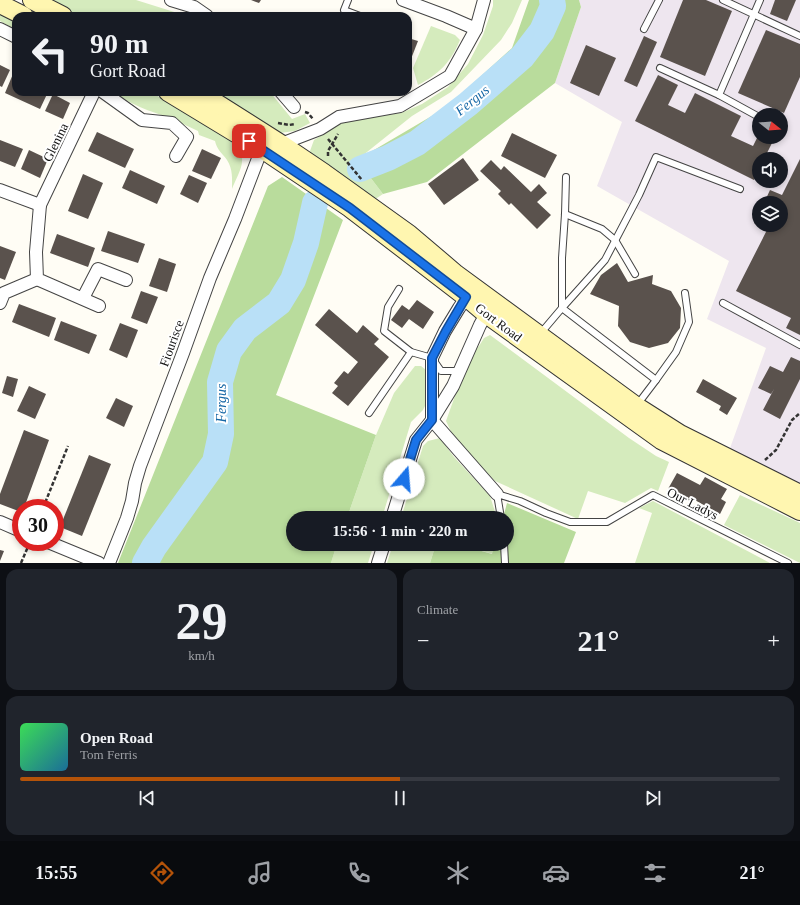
<!DOCTYPE html>
<meta charset="utf-8">
<style>
:root{--surface:#171b24;--page:#20242c;--text:#f1f3f6;--muted:#9ea1a6;--line:#363941;--accent:#b45309}
body{margin:0;font-family:"Times New Roman",serif;background:var(--page);color:var(--text);height:100vh;display:flex;flex-direction:column;font-size:15px;white-space:nowrap}
*{box-sizing:border-box;margin:0}
p{font-size:13px;color:var(--muted)}
.icon{flex:none;width:22px;height:22px;fill:none;stroke:currentColor;stroke-width:2;stroke-linecap:round;stroke-linejoin:round}
.map{position:relative;height:563px;overflow:hidden}
.drawer{display:flex;flex-direction:column;gap:6px;padding:6px;background:#0d0f14;flex:1}
.drawer>*{flex:none}
.hud{position:absolute;left:12px;top:12px;width:400px;height:84px;border-radius:12px;box-shadow:0 2px 6px #0003;background:#171b24;color:var(--text);overflow:hidden}
.needle{width:26px;rotate:107deg}
.tools{position:absolute;left:752px;top:108px;display:grid;gap:8px}
.tools a{display:grid;place-items:center;width:36px;height:36px;border-radius:50%;background:var(--surface);box-shadow:0 2px 6px #0003;font-size:20px}
.speed{position:absolute;left:12px;top:499px;display:flex;gap:8px;font-size:20px;font-weight:700;text-align:center}
.speed>*{display:grid;place-content:center;width:52px;height:52px;border-radius:50%;background:var(--surface);box-shadow:0 2px 6px #0003;line-height:1}
.speed .limit{border:6px solid #d22;background:#fff;color:#111}
.pin{position:absolute;display:grid;place-items:center;width:34px;height:34px;color:#fff;margin:-17px;border-radius:8px;box-shadow:0 2px 6px #0006}
.me{position:absolute;width:44px;margin:-22px;rotate:18deg;stroke-linejoin:round;filter:drop-shadow(0 0 3px #0008)}
.turn{display:flex;align-items:center;gap:14px;height:84px;padding:0 12px;font-size:18px}
.turn .icon{width:52px;height:52px;stroke-width:2.5}
.turn b{display:block;font-size:28px;line-height:34px}
.big{font-size:30px;font-weight:600;line-height:1.1}
.drawer .tile{flex:1;display:flex;flex-direction:column;justify-content:center;gap:6px;min-width:0;padding:0 14px;border-radius:12px;background:var(--page)}
.drawer .dial{align-items:center;gap:0}
.dial b{font-size:52px;line-height:1}
.song{display:flex;align-items:center;gap:12px}
.cover{width:48px;height:48px;border-radius:6px;background:linear-gradient(135deg,hsl(130 70% 55%),hsl(200 70% 35%))}
.played{height:4px;border-radius:2px;background:linear-gradient(90deg,var(--accent) 50%,var(--line) 50%)}
.keys{display:flex;justify-content:space-around;direction:ltr}
.heat{display:flex;justify-content:space-between;align-items:center;font-size:22px;direction:ltr}
.drawer .tiles{flex:1;display:grid;gap:6px;grid-template-columns:1fr 1fr}
.tile:last-child{grid-column:span 2}
.trip{position:absolute;left:286px;top:511px;width:228px;height:40px;border-radius:20px;background:var(--surface);box-shadow:0 2px 6px #0003;font-weight:600;line-height:40px;text-align:center}
.dock{display:flex;height:64px;justify-content:space-around;align-items:center;background:#090b0e;color:var(--muted)}
.dock .icon{width:28px;height:28px}
.dock .active{color:var(--accent)}
.dock b{font-size:18px;color:var(--text)}
.map>svg:first-child{display:block}
.industrial{fill:#eee6ef;fill-rule:evenodd}
.green{fill:#d5ebbd}
.forest{fill:#b9dc9c}
.lines{fill:none;stroke-linecap:round;stroke-linejoin:round}
.river{stroke:#b9e0f7;stroke-width:26}
.building{fill:#5a524d}
.lane-casing{stroke:#444;stroke-width:8}
.street-casing{stroke:#444;stroke-width:14}
.secondary-casing{stroke:#333;stroke-width:20}
.path{stroke:#333;stroke-width:2.5;stroke-dasharray:4 2;stroke-linecap:butt}
.lane{stroke:#fff;stroke-width:6}
.street{stroke:#fff;stroke-width:12}
.secondary{stroke:#fff6b0;stroke-width:18}
.route-casing{stroke:#114b97;stroke-width:10}
.route{stroke:#1a73e8;stroke-width:7}
.labels{text-anchor:middle;stroke-width:4;stroke-linejoin:round;paint-order:stroke}
.street-label{font-size:13px;fill:#111;stroke:#fff}
.water-label{font-size:14px;font-style:italic;fill:#1768a6;stroke:#fff}
</style>
<div class="map">
<svg width="800" height="563" viewBox="0 0 800 563">
<rect width="100%" height="100%" fill="#fffdf5"/>
<!-- industrial -->
<path class="industrial" d="M579,0H800V487L729,451L766,348L707,319L729,261L597,186L622,122L555,83L581,7ZM759,115H781V137H759ZM759,159H781V181H759ZM759,203H781V225H759Z"/>
<!-- green -->
<g class="green">
<path d="M40,0H136L187,16H71Z"/>
<path d="M493,0H522L512,23L501,40L451,92L412,116L357,160L383,194L371,202L314,161L310,151L314,140L341,123L353,120L401,113L422,104L448,87L468,64L483,35L493,6Z"/>
<path d="M0,13L16,21V30L0,21Z"/>
<path d="M431,26L455,35L460,40C451,62 439,74 418,85L413,68Z"/>
<path d="M114,92H151L237,144C248,162 239,171 232,189C232,179 233,169 227,160C223,154 217,150 215,141L199,135L198,131C189,127 179,122 170,118C150,111 130,105 114,92Z"/>
<path d="M209,92H270L292,119L305,114L310,123L295,131L280,133L262,127Z"/>
<path d="M490,335L629,438L656,456L669,462L658,491L651,488L625,503L588,491L578,519L495,481L463,448L454,438L446,421L470,354L479,346L484,338Z"/>
<path d="M415,366H421L426,370L427,402L423,410L411,422L382,518H347L376,435L394,393Z"/>
<path d="M440,438L454,457L490,496L497,518H401L423,446L428,441Z"/>
<path d="M740,495L800,523V563L724,525Z"/>
<path d="M653,501L770,563H635L652,513L639,508Z"/>
<path d="M337,544H374L368,563H331Z"/>
<path d="M393,544H436L430,563H387Z"/>
<path d="M457,544H496L493,554Z"/>
</g>
<!-- forest -->
<g class="forest">
<path d="M529,0H579L581,7L555,83L427,182L383,194L357,160L447,107L512,48Z"/>
<path d="M282,177L343,220L276,395L376,435L347,518H293V544H337L331,563H118L268,186Z"/>
<path d="M507,503L576,532L564,563H430L436,544H457L492,554L496,544H507V518H503Z"/>
</g>
<g class="lines">
<!-- river -->
<g class="river">
<path d="M360,169L388,158L417,143L468,104L522,57L542,31L553,6L552,0"/>
<path d="M145,563L154,547L215,462L221,434L220,382L229,351L245,329L279,303L293,280L306,243L315,203"/>
</g>
</g>
<!-- building -->
<g class="building">
<path d="M251,0H261L259,3Z"/>
<path d="M683,0H706L732,11L705,76L660,57Z"/>
<path d="M775,0H796L787,21L770,14Z"/>
<path d="M766,30L800,44V77L784,113L738,93Z"/>
<path d="M644,36L657,42L637,87L624,81Z"/>
<path d="M408,38L418,41L409,64L408,63Z"/>
<path d="M586,45L616,58L599,96L570,83Z"/>
<path d="M0,65L10,70L2,87L0,86Z"/>
<path d="M13,74L16,76V92H48L40,109L5,93Z"/>
<path d="M658,75L678,85L668,105L685,113L695,93L741,116L731,136L753,146L759,134V137H775L764,159H759V170L754,180L635,121Z"/>
<path d="M53,94L70,103L63,119L45,111Z"/>
<path d="M97,132L134,149L125,168L88,151Z"/>
<path d="M512,133L557,155L545,178L501,156Z"/>
<path d="M0,140L23,149L15,167L0,161Z"/>
<path d="M202,149L221,158L211,179L192,171Z"/>
<path d="M29,150L48,159L40,178L21,169Z"/>
<path d="M463,158L479,180L444,205L428,184Z"/>
<path d="M800,159V335L786,328L791,318L736,291L767,230L754,223L759,213V225H781V203H764L770,190L782,195Z"/>
<path d="M491,160L501,170L504,166L531,192L539,184L547,193L537,202L551,215L537,229L511,203L509,205L498,194L501,191L480,171Z"/>
<path d="M130,170L165,186L157,204L122,188Z"/>
<path d="M83,174L103,183L88,219L68,211Z"/>
<path d="M189,175L207,183L198,203L180,194Z"/>
<path d="M108,231L145,244L138,263L101,251Z"/>
<path d="M57,234L95,248L88,267L50,253Z"/>
<path d="M0,246L16,252L5,280L0,278Z"/>
<path d="M159,258L176,264L167,292L149,286Z"/>
<path d="M617,263L628,282L653,275L652,284L671,291L681,308L680,328L668,343L649,348L630,342L618,326L619,306L590,294L601,275Z"/>
<path d="M141,291L158,297L147,324L131,318Z"/>
<path d="M417,300L434,312L423,329L409,319L402,328L391,320L402,305L409,310Z"/>
<path d="M19,304L56,318L49,337L12,322Z"/>
<path d="M329,309L357,333L363,325L379,339L374,344L389,357L348,406L332,393L338,386L334,383L344,371L348,374L358,362L315,325Z"/>
<path d="M61,321L97,335L89,354L54,340Z"/>
<path d="M120,323L138,330L127,358L109,350Z"/>
<path d="M791,357L800,361V379L780,419L763,410L774,389L771,394L758,388L770,366L783,372Z"/>
<path d="M7,376L18,379L13,397L2,393Z"/>
<path d="M703,379L737,398L727,415L719,410L721,406L696,392Z"/>
<path d="M29,386L46,394L35,419L17,411Z"/>
<path d="M116,398L133,406L124,427L106,418Z"/>
<path d="M24,430L49,440L24,508H21V512L0,504V494Z"/>
<path d="M89,455L111,464L82,536L60,527Z"/>
<path d="M677,473L700,485L705,477L727,489L721,499L726,502L720,514L693,499L692,502L668,489Z"/>
<path d="M0,550L4,551L0,561Z"/>
</g>
<g class="lines">
<!-- lane casing -->
<g class="lane-casing">
<g id="lane">
<path d="M348,0L344,10L360,16"/>
<path d="M723,0L800,36"/>
<path d="M644,29L659,0"/>
<path d="M660,68L719,95L759,117"/>
<path d="M719,95L754,14L760,0"/>
<path d="M565,214L602,229L615,240L635,274"/>
<path d="M399,289L388,307L384,331L411,352L432,358L441,371H459"/>
<path d="M723,303L800,345"/>
<path d="M562,308L605,260L639,195L656,157L740,189"/>
<path d="M562,308V258L565,214L566,177"/>
<path d="M540,334L562,308L656,380L637,405"/>
<path d="M656,380L676,352L689,322L685,293"/>
<path d="M369,413L411,352"/>
<path d="M501,518L497,494L520,501L546,513L570,522H607L653,495L788,563"/>
<path d="M504,544L505,563"/>
</g>
</g>
<!-- street casing -->
<g class="street-casing">
<g id="street">
<path d="M171,0L194,7L207,16"/>
<path d="M403,0L446,16L476,29"/>
<path d="M0,29L16,37"/>
<path d="M103,92L142,120L172,123L187,137L176,156"/>
<path d="M281,92L294,107"/>
<path d="M279,148L281,144L320,129L339,117L400,106L450,76L476,29L484,0"/>
<path d="M0,190L40,205L94,92"/>
<path d="M40,205L36,252L37,279L99,306"/>
<path d="M83,298L98,269L126,280"/>
<path d="M0,303L4,293L37,279"/>
<path d="M432,419V358L445,331L459,308L470,292"/>
<path d="M432,420L497,494"/>
<path d="M392,518L416,440L432,420L453,386L480,325L490,307"/>
<path d="M0,522L21,531"/>
<path d="M48,542L99,563"/>
<path d="M109,563L127,518L132,501L135,483L140,466L183,353L210,278L235,219L259,156L266,143"/>
<path d="M378,563L384,544"/>
</g>
</g>
<!-- secondary casing -->
<g class="secondary-casing">
<g id="secondary">
<path d="M32,0L63,16"/>
<path d="M0,4L24,16"/>
<path d="M168,92L262,149L350,208L466,297L486,314L661,440L800,511"/>
<path d="M199,92L281,144L324,173L409,234L456,274L636,406L680,434L800,494"/>
</g>
</g>
<!-- path -->
<g class="path">
<path d="M305,112L308,113L313,119"/>
<path d="M278,123L289,125L295,124"/>
<path d="M328,139L362,180"/>
<path d="M328,156V151L338,134"/>
<path d="M765,460L776,450L792,420L800,413"/>
<path d="M43,508L68,446"/>
<path d="M21,563L30,542"/>
</g>
<!-- lane -->
<use href="#lane" class="lane"/>
<!-- street -->
<use href="#street" class="street"/>
<!-- secondary -->
<use href="#secondary" class="secondary"/>
</g>
<g class="lines">
<!-- route casing -->
<g class="route-casing">
<path id="route" d="M249,141L350,208L466,297L446,331L432,358V420L416,440L404,479"/>
</g>
<!-- route -->
<use href="#route" class="route"/>
</g>
<g class="labels">
<!-- street labels -->
<g class="street-label">
<text transform="translate(55 142) rotate(-64)" y="5">Glenina</text>
<text transform="translate(499 322) rotate(37)" y="5">Gort Road</text>
<text transform="translate(171 343) rotate(-70)" y="5">Fiourisce</text>
<text transform="translate(693 503) rotate(27)" y="5">Our Ladys</text>
</g>
<!-- water labels -->
<g class="water-label">
<text transform="translate(472 100) rotate(-39)" y="5">Fergus</text>
<text transform="translate(221 403) rotate(-90)" y="5">Fergus</text>
</g>
</g>
</svg>
<div class="tools">
<a><svg class="needle" viewBox="-14 -14 28 28"><path d="M0-13l5 13h-10z" fill="#e53935"/><path d="M0 13l5-13h-10z" fill="#9ea1a6"/></svg></a>
<a><svg class="icon" aria-label="sound" viewBox="0 0 24 24"><path d="M4 9h4l5-4v14l-5-4H4zM17 9q2 3 0 6"/></svg></a>
<a><svg class="icon" aria-label="layers" viewBox="0 0 24 24"><path d="M12 4l9 5-9 5-9-5zM3 14l9 5 9-5"/></svg></a>
</div>
<div class="speed"><div class="limit">30</div></div>
<div class="pin" style="left:249px;top:141px;background:#d93025"><svg class="icon" aria-label="arrive" viewBox="0 0 24 24"><path d="M6 21V4h12l-3 4 3 4H6"/></svg></div>
<svg class="me" style="left:404px;top:479px" viewBox="-20 -20 40 40"><circle r="19" fill="#fff"/><path d="M0-13L10 11 0 6-10 11z" fill="#1a73e8"/></svg>
<div class="trip">15:56 · 1 min · 220 m</div>
<div class="hud">
<div class="turn"><svg class="icon" aria-label="left" viewBox="0 0 24 24"><path d="M17 20v-9H6M10 6l-5 5 5 5"/></svg><div><b>90 m</b>Gort Road</div></div>
</div>
</div>
<section class="drawer">
<div class="tiles">
<div class="tile dial"><b>29</b><p>km/h</p></div>
<div class="tile"><p>Climate</p>
<div class="heat"><a>−</a><b class="big">21°</b><a>+</a></div>
</div>
<div class="tile">
<div class="song"><i class="cover"></i><div><b>Open Road</b><p>Tom Ferris</p></div></div>
<div class="played"></div>
<div class="keys"><svg class="icon" aria-label="previous" viewBox="0 0 24 24"><path d="M18 5L8 12l10 7zM5 5v14"/></svg><svg class="icon" aria-label="pause" viewBox="0 0 24 24"><path d="M8 5v14M16 5v14"/></svg><svg class="icon" aria-label="next" viewBox="0 0 24 24"><path d="M6 5l10 7-10 7zM19 5v14"/></svg></div>
</div>
</div>
</section>
<nav class="dock">
<b>15:55</b>
<svg class="icon active" aria-label="directions" viewBox="0 0 24 24"><path d="M12 3l9 9-9 9-9-9zM9 14v-3h6M13 9l2 2-2 2"/></svg>
<svg class="icon" aria-label="music" viewBox="0 0 24 24"><path d="M9 18V5l10-2v13"/><circle cx="6" cy="18" r="3"/><circle cx="16" cy="16" r="3"/></svg>
<svg class="icon" aria-label="phone" viewBox="0 0 24 24"><path d="M5 4h4l2 5-3 2q2 4 5 5l2-3 5 2v4C11 20 4 13 5 4z"/></svg>
<svg class="icon" aria-label="climate" viewBox="0 0 24 24"><path d="M12 3v18M4 7l16 10M4 17L20 7"/></svg>
<svg class="icon" aria-label="car" viewBox="0 0 24 24"><path d="M5 17H2v-5l4-1 3-4h7l3 4 3 1v5h-3M9 17h6M6 11h13"/><circle cx="7" cy="17" r="2"/><circle cx="17" cy="17" r="2"/></svg>
<svg class="icon" aria-label="filters" viewBox="0 0 24 24"><path d="M4 7h16M4 17h16"/><circle cx="9" cy="7" r="2"/><circle cx="15" cy="17" r="2"/></svg>
<b>21°</b>
</nav>
